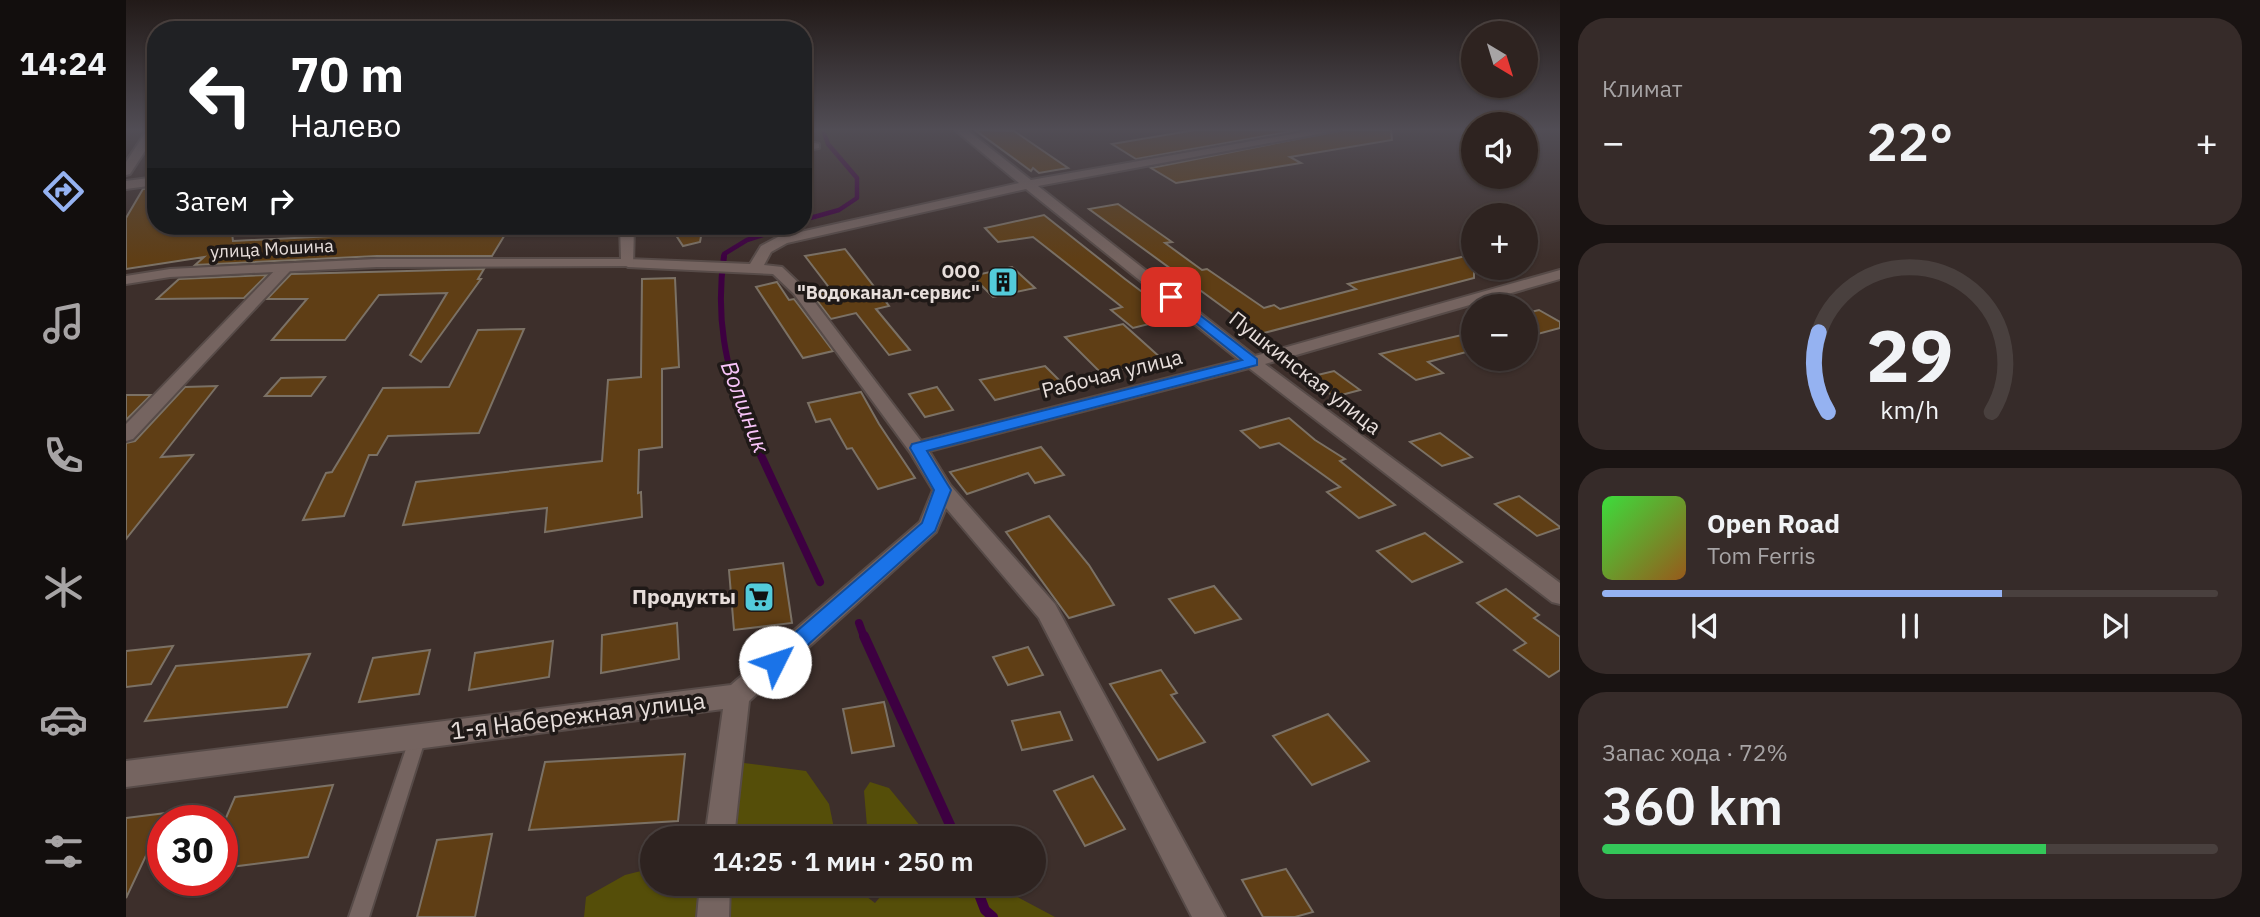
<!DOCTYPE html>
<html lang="ru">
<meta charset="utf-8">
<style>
:root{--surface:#2e2320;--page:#362b29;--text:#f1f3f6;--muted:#a7a4a5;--line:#49403e;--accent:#95b2f1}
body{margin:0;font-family:"IBM Plex Sans",sans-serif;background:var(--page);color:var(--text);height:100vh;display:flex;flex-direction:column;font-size:26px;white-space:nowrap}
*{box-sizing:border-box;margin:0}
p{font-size:23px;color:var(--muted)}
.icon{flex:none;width:38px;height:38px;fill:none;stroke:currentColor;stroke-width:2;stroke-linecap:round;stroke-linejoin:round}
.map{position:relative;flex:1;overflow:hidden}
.drawer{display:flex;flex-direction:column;gap:18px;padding:18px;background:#191312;width:700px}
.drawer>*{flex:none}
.hud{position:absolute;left:21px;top:21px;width:665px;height:214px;border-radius:28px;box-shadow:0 2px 5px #0004,0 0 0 2px var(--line);background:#202124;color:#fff;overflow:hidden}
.needle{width:46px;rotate:142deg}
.tools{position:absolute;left:1335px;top:21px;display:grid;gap:14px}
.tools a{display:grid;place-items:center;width:77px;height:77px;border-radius:50%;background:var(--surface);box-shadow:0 2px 5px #0004,0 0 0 2px var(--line);font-size:35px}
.speed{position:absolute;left:21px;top:805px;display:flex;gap:14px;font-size:35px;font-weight:700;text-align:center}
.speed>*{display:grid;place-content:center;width:91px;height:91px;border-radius:50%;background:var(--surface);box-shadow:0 2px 5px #0004,0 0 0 2px var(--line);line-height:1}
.speed .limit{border:10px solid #d22;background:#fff;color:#111}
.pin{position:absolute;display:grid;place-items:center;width:60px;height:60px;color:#fff;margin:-30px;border-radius:14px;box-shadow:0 4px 10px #0006}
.me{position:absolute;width:77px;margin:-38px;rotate:49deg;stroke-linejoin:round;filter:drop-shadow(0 0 5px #0008)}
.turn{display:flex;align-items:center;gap:24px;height:147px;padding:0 28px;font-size:32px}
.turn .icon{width:91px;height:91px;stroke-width:2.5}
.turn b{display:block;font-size:49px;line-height:60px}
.then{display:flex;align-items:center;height:66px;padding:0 28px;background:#0003;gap:14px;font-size:26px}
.big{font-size:52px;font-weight:600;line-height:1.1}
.drawer .widget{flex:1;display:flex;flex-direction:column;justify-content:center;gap:10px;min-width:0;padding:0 24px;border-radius:28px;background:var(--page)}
.drawer .dial{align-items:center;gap:0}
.dial svg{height:182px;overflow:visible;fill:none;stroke:var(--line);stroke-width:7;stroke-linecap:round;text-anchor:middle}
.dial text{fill:var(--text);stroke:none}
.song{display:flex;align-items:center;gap:21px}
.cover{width:84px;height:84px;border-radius:10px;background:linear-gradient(135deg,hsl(120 70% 55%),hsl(30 70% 35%))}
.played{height:7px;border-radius:4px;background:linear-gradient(90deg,var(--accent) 65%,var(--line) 65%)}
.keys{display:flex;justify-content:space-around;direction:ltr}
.heat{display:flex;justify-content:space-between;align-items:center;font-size:38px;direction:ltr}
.charge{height:10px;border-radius:5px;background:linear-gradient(90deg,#34c759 72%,var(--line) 0)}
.trip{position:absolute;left:514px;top:826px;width:406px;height:70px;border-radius:35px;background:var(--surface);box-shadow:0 2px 5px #0004,0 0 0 2px var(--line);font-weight:600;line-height:70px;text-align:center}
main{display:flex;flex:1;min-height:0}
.tabs{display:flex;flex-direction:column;width:126px;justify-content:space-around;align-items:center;background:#120e0d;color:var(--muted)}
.tabs .icon{width:49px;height:49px}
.tabs .on{color:var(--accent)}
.tabs b{font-size:32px;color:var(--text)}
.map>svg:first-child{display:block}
.green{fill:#554e09}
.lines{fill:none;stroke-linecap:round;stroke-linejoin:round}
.stream-far3{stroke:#3d0041;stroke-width:4.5}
.stream-far2{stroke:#3d0041;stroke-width:6}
.stream-far1{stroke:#3d0041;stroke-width:8}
.stream{stroke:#3d0041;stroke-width:10}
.building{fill:#5f3e15;stroke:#7b7165;stroke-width:2}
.service-casing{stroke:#574b48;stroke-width:4}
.minor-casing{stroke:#574b48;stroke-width:4}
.tertiary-casing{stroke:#574b48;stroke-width:4}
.service{fill:#756460;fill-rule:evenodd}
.minor{fill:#756460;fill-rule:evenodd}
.tertiary{fill:#756460;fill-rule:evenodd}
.route{fill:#1a73e8;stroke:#114b97;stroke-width:2}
.labels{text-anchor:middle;stroke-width:7;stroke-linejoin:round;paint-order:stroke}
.far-street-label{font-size:18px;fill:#e7dedb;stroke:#1f1917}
.far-poi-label{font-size:18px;font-weight:bold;fill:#e7dedb;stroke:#1f1917;text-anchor:end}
.street-label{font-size:21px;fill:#e7dedb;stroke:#1f1917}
.poi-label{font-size:21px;font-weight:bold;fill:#e7dedb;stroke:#1f1917;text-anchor:end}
.water-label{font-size:23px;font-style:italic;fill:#f8c4f9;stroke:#1f1917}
.near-street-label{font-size:24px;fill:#e7dedb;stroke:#1f1917}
</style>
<main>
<nav class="tabs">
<b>14:24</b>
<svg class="icon on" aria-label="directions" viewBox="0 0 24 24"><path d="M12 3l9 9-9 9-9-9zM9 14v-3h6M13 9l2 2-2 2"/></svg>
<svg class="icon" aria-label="music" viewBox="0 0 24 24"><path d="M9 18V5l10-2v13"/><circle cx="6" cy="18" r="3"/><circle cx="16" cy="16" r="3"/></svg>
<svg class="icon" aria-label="phone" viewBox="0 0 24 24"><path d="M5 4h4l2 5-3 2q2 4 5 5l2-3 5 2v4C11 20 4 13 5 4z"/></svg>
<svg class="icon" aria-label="climate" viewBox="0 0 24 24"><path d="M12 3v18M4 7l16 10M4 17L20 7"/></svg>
<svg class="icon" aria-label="car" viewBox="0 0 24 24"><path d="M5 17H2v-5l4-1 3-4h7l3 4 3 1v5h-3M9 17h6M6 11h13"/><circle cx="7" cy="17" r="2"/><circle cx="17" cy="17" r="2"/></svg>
<svg class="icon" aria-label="filters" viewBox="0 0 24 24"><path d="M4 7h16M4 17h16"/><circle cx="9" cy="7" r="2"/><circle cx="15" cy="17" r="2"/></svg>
</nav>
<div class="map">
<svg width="1434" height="917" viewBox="0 0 1434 917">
<rect width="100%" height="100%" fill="#3d2f2b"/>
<!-- green -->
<g class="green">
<path d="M610,762L680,771L703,804L710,838H579Z"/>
<path d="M744,782L763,788L804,838H742L738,791Z"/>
<path d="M527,868V884H724L749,903L765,884H867L929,917H458L460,897L499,875Z"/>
</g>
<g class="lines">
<!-- stream-far3 -->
<g class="stream-far3">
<path d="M677,220L713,210L731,198V178L702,144L697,130"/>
<path d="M598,257V254L621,240L665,226"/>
</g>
<!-- stream-far2 -->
<path class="stream-far2" d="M598,256C589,318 600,364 619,422"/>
<!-- stream-far1 -->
<g class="stream-far1">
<path d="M619,421L694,582"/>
<path d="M733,623L738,637"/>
</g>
<!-- stream -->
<g class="stream">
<path d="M738,636L830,838"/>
<path d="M849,884L859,910L867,917"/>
</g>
</g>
<!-- building -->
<g class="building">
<path d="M849,130L888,131L942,168L913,173L907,168L905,171Z"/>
<path d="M1069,130H1173L1010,159L986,144Z"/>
<path d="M1216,130H1265L1266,140L1164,157L1175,163L1050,183L1025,168Z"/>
<path d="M30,188V226H105L107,241L267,233L270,230L383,228L366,256H251L69,265L78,257L0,269V218L17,189Z"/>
<path d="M992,204L1046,242L1039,243L1076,270L1081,269L1138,308L1148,305L1154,309L1230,289L1222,284L1348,254V278L1134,334L963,209Z"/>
<path d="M918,215L999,279L1044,313L1030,317L1035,321L1007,328L985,310L996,307L907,237L872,242L859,228Z"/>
<path d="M544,226H577L574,242L557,246Z"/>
<path d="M719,249L763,306L750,309L784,350L763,355L730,313L705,319L686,294L705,290L679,256Z"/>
<path d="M886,267L909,288L867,297L846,276Z"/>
<path d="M358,269L352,279H355L295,362L284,355L321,293L253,295L219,340H146L181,299H141L165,274Z"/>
<path d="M141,275L118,298L31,299L53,279Z"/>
<path d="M549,278L553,367L536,369V447L513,450L512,493L515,492L516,517L419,532L421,508L277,525L290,482L476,461L482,380L515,377L516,279Z"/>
<path d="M651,282L663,300L668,299L707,351L677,358L630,287Z"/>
<path d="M1413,310L1434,322V328L1408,335L1400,330V313Z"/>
<path d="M997,324L1036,359L976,374L939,337Z"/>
<path d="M398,329L353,433L262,436L251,455H243L218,516L177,520L200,473L206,472L257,388L323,387L352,330Z"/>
<path d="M1340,334L1348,338V350L1302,362L1317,373L1290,380L1254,354Z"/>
<path d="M919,366L936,383L869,400L854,380Z"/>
<path d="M1208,371L1234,390L1208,397L1183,377Z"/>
<path d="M199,377L185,396H139L155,378Z"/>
<path d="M91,386L35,457L67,455L0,539V443L9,441L59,387Z"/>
<path d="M811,387L827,410L799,417L783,394Z"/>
<path d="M735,392L753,424L789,478L752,489L726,448L721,449L704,419L690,422L682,403Z"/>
<path d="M0,395H25L0,420Z"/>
<path d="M1163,418L1189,440L1219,459L1214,461L1269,505L1233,518L1201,492L1214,487L1153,443L1134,448L1115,431Z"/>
<path d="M1314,433L1346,457L1316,466L1284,442Z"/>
<path d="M915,447L938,475L909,483L902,473L841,494L824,472Z"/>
<path d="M1393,496L1434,527V528L1411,536L1369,504Z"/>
<path d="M923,516L963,565L988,605L943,618L880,532Z"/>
<path d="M1299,533L1336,562L1286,582L1251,551Z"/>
<path d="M657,563L666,623L608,630L603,570Z"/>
<path d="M1088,586L1115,619L1069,633L1043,599Z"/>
<path d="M1380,589L1413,615L1408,618L1434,637V670L1423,677L1388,650L1400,643L1351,603Z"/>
<path d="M551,623L553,659L475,673L476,635Z"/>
<path d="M427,641L423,677L343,690L349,653Z"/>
<path d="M47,646L25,684L0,687V651Z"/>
<path d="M902,647L917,675L882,685L867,657Z"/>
<path d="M304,650L293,694L233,702L247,658Z"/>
<path d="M184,654L161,707L19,721L50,666Z"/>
<path d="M1035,670L1051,693L1045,695L1079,742L1032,760L984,684Z"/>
<path d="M758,702L768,746L726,753L717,709Z"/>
<path d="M934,712L946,740L896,750L886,721Z"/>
<path d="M1202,714L1243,761L1186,785L1147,736Z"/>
<path d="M559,754L552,821L403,830L419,762Z"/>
<path d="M967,776L999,829L959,846L928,791Z"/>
<path d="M207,785L182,857L96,868V827L109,797Z"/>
<path d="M40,813L0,898V818Z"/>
<path d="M366,834L349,917H291L311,840Z"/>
<path d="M1160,869L1187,912L1169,917H1137L1116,880Z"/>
</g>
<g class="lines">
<!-- service casing -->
<g class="service-casing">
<path id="service" d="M292,729L298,731L300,737L243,917H223L284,737L286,731Z"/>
</g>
<!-- minor casing -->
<g class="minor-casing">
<g id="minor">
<path d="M829,130H841L905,180L1189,130H1214L912,186L1129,356L1434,270V279L1139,364L1434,583V604L1426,602L1123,368L803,451L824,485L929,604L1099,917H1066L913,618L820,508L810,532L623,701L608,838H579L597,709L0,787V761L605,685L794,522L807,490L784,452L668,294L647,274L502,267L495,263L502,259L624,264L635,246L652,237L893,183ZM900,189L1113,360L795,441L678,288L656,267L638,265L645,252L661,243Z"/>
<path d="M689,143L693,144V148L677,151V145Z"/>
<path d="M159,264L166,268L164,271L7,439L0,441V424L154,265Z"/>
<path d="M574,884H604L603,917H571Z"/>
</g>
</g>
<!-- tertiary casing -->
<g class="tertiary-casing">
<g id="tertiary">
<path d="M21,130H30V134L4,174L0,175V162Z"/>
<path d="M30,177V185L0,189V181Z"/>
<path d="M494,226H508L507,266L251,267L44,277L0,284V276L44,269L251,259H495Z"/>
</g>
</g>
<!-- service -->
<use href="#service" class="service"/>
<!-- minor -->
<use href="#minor" class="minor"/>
<!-- tertiary -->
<use href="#tertiary" class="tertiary"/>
</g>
<!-- sky -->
<linearGradient id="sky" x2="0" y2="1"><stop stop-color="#221a18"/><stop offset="0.5" stop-color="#514d55"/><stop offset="1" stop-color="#514d55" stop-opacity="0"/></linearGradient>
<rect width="1434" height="259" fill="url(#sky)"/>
<!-- route -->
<path class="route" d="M1045,293L1131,359V365L801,451L825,490L809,531L656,668L649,671L642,668L639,662L642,656L796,523L808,490L784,448L786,444L1116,360L1041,300V294Z"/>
<!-- icons -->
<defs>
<g id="building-square" transform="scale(1.575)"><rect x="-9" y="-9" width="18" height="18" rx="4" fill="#53cbda" stroke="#1f1917"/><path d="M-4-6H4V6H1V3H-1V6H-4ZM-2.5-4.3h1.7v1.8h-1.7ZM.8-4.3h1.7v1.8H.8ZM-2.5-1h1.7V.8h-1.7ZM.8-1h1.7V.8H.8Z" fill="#111"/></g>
<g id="supermarket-square" transform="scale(1.575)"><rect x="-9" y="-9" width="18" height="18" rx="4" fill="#53cbda" stroke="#1f1917"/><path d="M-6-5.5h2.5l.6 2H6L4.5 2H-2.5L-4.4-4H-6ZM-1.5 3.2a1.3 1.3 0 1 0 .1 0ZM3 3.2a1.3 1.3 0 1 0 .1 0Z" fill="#111"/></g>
</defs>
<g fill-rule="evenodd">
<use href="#building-square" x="877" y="282"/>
<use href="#supermarket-square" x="633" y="597"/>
</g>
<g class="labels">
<!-- far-street labels -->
<g class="far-street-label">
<text transform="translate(146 249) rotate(-3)" y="6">улица Мошина</text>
</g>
<!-- far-poi labels -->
<g class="far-poi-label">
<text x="854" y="278">ООО<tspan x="854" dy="21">"Водоканал-сервис"</tspan></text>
</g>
<!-- street labels -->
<g class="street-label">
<text transform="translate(1179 373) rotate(38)" y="7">Пушкинская улица</text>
<text transform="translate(986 374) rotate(-14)" y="7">Рабочая улица</text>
</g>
<!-- poi labels -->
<g class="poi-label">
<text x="610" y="604">Продукты</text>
</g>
<!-- water labels -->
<g class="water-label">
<text transform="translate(619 407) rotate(69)" y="8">Волшник</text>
</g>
<!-- near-street labels -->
<g class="near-street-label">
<text transform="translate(452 716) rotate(-7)" y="8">1-я Набережная улица</text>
</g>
</g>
</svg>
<div class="tools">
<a><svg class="needle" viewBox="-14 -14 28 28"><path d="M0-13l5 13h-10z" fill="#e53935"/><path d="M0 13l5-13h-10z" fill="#a7a4a5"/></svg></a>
<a><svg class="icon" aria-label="sound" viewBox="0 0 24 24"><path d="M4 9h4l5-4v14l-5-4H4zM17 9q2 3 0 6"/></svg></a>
<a>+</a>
<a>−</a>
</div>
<div class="speed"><div class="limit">30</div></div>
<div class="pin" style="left:1045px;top:297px;background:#d93025"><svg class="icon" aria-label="arrive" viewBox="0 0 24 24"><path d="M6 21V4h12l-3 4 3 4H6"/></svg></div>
<svg class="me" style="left:649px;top:662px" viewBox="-20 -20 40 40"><circle r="19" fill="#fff"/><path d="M0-13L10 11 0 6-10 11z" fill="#1a73e8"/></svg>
<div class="trip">14:25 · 1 мин · 250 m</div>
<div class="hud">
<div class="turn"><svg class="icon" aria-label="left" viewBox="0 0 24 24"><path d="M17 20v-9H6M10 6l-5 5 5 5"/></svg><div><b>70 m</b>Налево</div></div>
<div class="then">Затем<svg class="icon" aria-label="right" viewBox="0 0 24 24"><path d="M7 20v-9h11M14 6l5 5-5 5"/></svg></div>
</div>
</div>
<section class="drawer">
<div class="widget"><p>Климат</p>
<div class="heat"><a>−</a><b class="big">22°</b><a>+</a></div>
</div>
<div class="widget dial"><svg viewBox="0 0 100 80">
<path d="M14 69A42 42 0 1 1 86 69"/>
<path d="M14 69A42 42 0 0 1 10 34" stroke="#95b2f1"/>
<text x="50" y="56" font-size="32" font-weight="700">29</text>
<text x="50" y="72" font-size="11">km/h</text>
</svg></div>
<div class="widget">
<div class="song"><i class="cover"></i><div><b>Open Road</b><p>Tom Ferris</p></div></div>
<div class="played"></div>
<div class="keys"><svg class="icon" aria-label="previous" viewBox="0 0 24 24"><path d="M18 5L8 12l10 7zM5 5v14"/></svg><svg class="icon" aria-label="pause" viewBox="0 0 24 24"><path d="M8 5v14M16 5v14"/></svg><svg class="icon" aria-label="next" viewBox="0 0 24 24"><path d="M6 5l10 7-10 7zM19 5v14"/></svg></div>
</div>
<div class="widget"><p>Запас хода · 72%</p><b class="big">360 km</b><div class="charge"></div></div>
</section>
</main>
